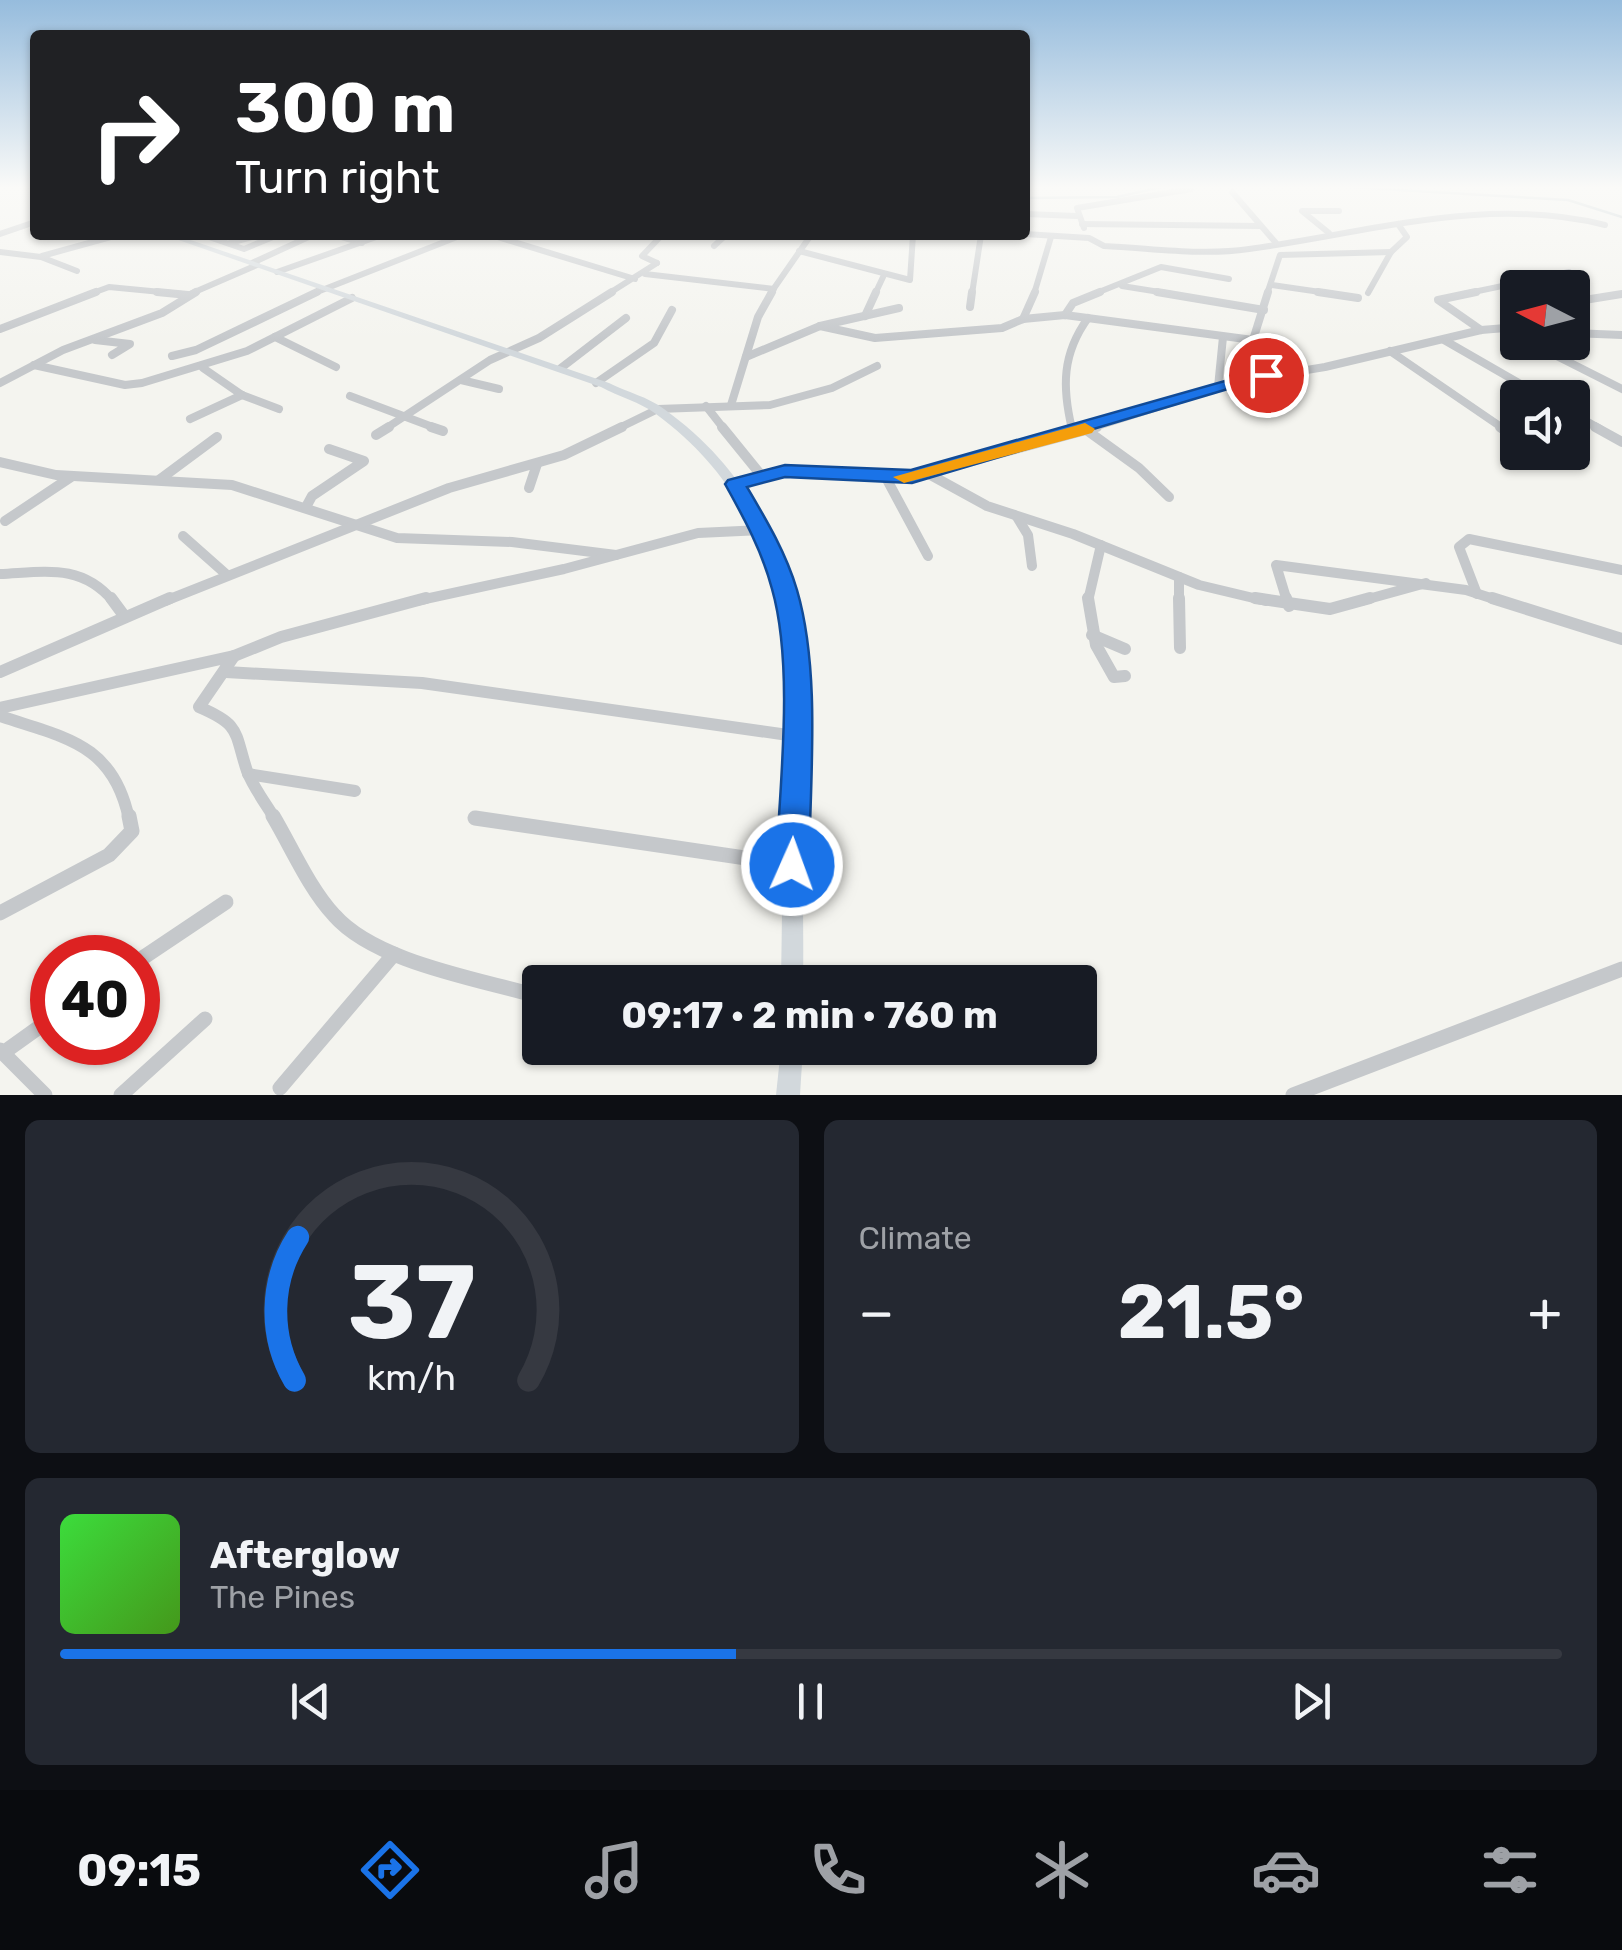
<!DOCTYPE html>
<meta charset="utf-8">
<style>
:root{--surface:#171b24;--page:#242831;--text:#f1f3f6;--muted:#9ea1a6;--line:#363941;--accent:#1a73e8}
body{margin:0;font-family:Rubik,sans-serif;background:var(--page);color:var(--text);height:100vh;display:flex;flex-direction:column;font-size:38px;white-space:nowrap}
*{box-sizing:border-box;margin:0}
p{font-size:32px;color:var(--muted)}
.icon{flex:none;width:55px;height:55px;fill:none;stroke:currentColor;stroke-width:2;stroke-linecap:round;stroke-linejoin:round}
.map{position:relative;height:1095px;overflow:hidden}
.drawer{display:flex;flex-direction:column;gap:25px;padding:25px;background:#0d0f14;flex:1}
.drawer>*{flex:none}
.top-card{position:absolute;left:30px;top:30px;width:1000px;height:210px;border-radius:10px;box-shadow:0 2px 8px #0004;background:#202124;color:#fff;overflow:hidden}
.needle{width:65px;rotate:276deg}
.controls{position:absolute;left:1500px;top:270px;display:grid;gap:20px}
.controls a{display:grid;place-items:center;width:90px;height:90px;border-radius:10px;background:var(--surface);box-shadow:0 2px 8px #0004;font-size:50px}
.speed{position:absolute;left:30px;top:935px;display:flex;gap:20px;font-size:50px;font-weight:700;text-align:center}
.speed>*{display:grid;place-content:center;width:130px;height:130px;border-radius:50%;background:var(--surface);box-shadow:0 2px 8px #0004;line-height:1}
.speed .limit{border:15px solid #d22;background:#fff;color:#111}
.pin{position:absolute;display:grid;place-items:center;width:85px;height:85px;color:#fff;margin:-42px;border:5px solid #fff;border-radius:50%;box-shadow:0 2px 10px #0007}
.me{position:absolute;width:110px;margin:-55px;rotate:2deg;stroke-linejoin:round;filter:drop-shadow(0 0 8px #0008)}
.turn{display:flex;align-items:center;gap:35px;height:210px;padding:0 40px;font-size:45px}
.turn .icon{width:130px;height:130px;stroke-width:2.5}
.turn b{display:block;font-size:70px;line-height:85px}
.big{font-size:75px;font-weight:700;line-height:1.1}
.drawer .tile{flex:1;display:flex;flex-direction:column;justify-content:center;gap:15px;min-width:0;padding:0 35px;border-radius:15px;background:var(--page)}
.drawer .dial{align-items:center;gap:0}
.dial svg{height:260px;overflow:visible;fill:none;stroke:var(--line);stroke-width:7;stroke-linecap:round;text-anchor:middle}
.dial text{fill:var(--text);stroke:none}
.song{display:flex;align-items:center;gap:30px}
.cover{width:120px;height:120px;border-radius:15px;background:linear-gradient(135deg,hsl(120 70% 55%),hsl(100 70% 35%))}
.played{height:10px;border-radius:5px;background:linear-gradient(90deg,var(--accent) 45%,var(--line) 45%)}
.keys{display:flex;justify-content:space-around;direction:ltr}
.heat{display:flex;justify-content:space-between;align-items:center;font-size:55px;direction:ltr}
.drawer .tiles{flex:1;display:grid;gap:25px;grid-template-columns:1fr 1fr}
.tile:last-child{grid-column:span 2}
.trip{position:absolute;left:522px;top:965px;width:575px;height:100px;border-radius:10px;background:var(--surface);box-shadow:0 2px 8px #0004;font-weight:700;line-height:100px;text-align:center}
.tabs{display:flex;height:160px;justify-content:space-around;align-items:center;background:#090b0e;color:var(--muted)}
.tabs .icon{width:70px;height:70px}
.tabs .on{color:var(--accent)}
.tabs b{font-size:45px;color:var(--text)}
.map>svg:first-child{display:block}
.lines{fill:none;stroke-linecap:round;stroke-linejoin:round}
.stream{stroke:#bcc8cd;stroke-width:2.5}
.street-far4{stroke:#c5c8cb;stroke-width:6}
.street-far3{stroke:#c5c8cb;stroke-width:8}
.street-far2{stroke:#c5c8cb;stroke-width:10}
.street-far1{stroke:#c5c8cb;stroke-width:12}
.street{stroke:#c5c8cb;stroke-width:15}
.secondary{fill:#d2d8dc;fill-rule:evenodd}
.route{fill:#1a73e8;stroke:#114b97;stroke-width:2.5}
.slow{fill:#f59e0b}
</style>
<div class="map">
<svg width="1622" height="1095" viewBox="0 0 1622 1095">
<rect width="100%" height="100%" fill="#f4f4ef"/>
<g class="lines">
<!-- stream -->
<g class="stream">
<path d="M1349,187L1568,200L1622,217"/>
<path d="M1025,198L1117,197L1162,187"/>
</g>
<!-- street-far4 -->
<g class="street-far4">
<path d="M1232,192L1276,243"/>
<path d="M1026,214L1077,216"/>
<path d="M1082,224L1261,226"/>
<path d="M1084,228L1077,208L1191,189"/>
<path d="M1329,233L1302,211H1339"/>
<path d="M0,234L35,222"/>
<path d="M1025,234L1089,238L1104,246C1152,248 1201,256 1249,249C1368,233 1485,195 1605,225"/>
<path d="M335,235L362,243"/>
<path d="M402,235H416"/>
<path d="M491,235L635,279"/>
<path d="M206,236L244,249L273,237"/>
<path d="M230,243L259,235"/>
<path d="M714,246L726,235"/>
<path d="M799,251L910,280L913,235"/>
<path d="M0,252L41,257L77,271"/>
<path d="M42,256L118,235"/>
<path d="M252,263L313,235"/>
<path d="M657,263L642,256L662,235"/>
<path d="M277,272L382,235"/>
<path d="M645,274L774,289"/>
<path d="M1272,285L1334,294"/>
<path d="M1122,286L1172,294"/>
<path d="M1368,293L1391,252L1407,237L1398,224"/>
<path d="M90,294L109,287L182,294"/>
<path d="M190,294L257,265"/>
<path d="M312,294L462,235"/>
<path d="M608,294L657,263"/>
<path d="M770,294L811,235"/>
<path d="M875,294L884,275"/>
<path d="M972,294L981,235"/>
<path d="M1034,294L1051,237"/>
<path d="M1094,294L1161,267L1229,279"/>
<path d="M1267,294L1280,255L1391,252"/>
<path d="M1464,294L1569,272"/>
</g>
<!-- street-far3 -->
<g class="street-far3">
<path d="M157,292L188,295"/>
<path d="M1157,292L1264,310"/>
<path d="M1318,292L1358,298"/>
<path d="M1476,292L1438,300L1481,330"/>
<path d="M1572,302L1622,294"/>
<path d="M970,307L972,292"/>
<path d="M1065,315L1073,303L1100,292"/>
<path d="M865,316L876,292"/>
<path d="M1023,319L1035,292"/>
<path d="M820,326L875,338L1002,328L1023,319L1065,315L1253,340L1268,292"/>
<path d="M0,329L96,292"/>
<path d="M1572,333L1622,335"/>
<path d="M275,337L336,367"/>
<path d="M95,340L130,344L112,355"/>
<path d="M1444,340L1545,398"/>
<path d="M1529,342L1622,389"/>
<path d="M1390,351L1504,429"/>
<path d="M172,356L196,350L317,292"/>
<path d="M746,357L820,326L899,308"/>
<path d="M34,365L125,385L142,383L247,351L352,298"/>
<path d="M203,368L242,395L279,409"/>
<path d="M561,368L626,318"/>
<path d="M461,380L499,389"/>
<path d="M0,383L63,350L162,313L196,292"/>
<path d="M596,383L654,343L672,310"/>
<path d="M1218,387L1223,337"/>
<path d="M350,396L438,429"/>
<path d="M731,405L758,317L772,292"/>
<path d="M706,406L724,429"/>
<path d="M1572,413L1600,429"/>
<path d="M190,419L242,395"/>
<path d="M385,429L490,360L539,338L612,292"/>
<path d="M617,429L658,409L770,405L832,388L877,366"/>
<path d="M1072,429C1062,387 1062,354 1088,318"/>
<path d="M1088,429L1240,381L1325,367L1481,330L1518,327"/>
</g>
<!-- street-far2 -->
<g class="street-far2">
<path d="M431,427L443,431"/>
<path d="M722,427L761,475"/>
<path d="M1072,427L1073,432"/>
<path d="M1500,427L1518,439"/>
<path d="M1595,427L1622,442"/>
<path d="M1085,429L1139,468L1169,497"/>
<path d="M376,435L389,427"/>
<path d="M0,462L56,475L232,485L397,538L512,542L616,555"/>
<path d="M927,473L987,506L1073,534L1199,585L1266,601"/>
<path d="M885,476L928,556"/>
<path d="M159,480L217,437"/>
<path d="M735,484L785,471L912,477L1097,427"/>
<path d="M529,488L537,464"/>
<path d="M306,507L312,496L364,461L329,449"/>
<path d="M1017,517L1028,535L1032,566"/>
<path d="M5,521L71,477"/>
<path d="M183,536L227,575"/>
<path d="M0,574C44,572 81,563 113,601"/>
<path d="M1179,577V601"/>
<path d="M1477,594L1459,547L1469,539L1622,570"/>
<path d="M165,601L449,488L564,455L622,427"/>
<path d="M416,601L564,569L698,533L762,530"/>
<path d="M1088,601L1101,545"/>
<path d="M1287,601L1276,565L1466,590L1500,601"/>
<path d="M1361,601L1426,583"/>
</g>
<!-- street-far1 -->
<g class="street-far1">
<path d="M111,598L125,617"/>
<path d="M1088,598L1096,645L1114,677L1125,676"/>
<path d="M1179,598L1180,648"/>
<path d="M1255,598L1330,609L1370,598"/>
<path d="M1286,598L1289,606"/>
<path d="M1492,598L1622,639"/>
<path d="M1092,635L1125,649"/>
<path d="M234,656L281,637L426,598"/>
<path d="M0,672L170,598"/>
<path d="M226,672L422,683L795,736"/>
<path d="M0,708L234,656L199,707C241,725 234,731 247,771C253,787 266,804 275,819"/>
<path d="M0,716C65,738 113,743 129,819"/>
<path d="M248,774L355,791"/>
<path d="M475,818L480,819"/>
</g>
<!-- street -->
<g class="street">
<path d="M273,816C292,848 309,888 334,915C376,963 480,979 540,997"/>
<path d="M475,818L793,865"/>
<path d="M0,913L109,855L132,831L129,816"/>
<path d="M138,961L226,902"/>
<path d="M742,1048L791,1053"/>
<path d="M0,1050L45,1095"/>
<path d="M3,1053L52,1018"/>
<path d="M280,1088L394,954"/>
<path d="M121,1095L205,1019"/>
<path d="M1293,1095L1622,969"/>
</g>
<!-- secondary -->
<g class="secondary">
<path d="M164,235H176L609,383C627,392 648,397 664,409C810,514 806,667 803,830C802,881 804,932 803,982H781C782,929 782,875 784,822C790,665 796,517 656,414C640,402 619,397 601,387Z"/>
<path d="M781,1048H803L800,1095H776Z"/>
</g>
</g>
<!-- sky -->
<linearGradient id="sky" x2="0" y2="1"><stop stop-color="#96bcdd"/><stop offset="0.55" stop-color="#fafaf8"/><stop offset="1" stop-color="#fafaf8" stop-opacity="0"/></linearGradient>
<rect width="1622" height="341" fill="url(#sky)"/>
<!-- route -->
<path class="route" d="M1260,371L1275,375L912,483L785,477L747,487C767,521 786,553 797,590C821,672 810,780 809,865L804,875L792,879L781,875L776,865C780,784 794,666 772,589C762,551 744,518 725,484L728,480L785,465L911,470Z"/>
<!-- slow -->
<path class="slow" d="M1085,423L1095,429L1092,433L904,483L893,477Z"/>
</svg>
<div class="controls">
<a><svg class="needle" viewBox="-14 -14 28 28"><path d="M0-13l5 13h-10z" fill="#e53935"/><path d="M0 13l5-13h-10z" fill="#9ea1a6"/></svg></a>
<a><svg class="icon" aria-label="sound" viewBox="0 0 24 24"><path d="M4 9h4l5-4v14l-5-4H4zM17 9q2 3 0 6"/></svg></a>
</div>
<div class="speed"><div class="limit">40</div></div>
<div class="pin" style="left:1266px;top:375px;background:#d93025"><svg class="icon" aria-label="arrive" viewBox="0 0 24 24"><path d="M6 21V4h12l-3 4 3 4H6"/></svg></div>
<svg class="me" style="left:792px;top:865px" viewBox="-20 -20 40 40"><circle r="17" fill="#1a73e8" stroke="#fff" stroke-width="3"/><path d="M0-11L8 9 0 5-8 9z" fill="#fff"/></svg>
<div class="trip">09:17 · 2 min · 760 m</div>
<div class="top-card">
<div class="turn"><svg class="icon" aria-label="right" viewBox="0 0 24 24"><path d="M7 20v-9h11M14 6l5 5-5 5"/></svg><div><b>300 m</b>Turn right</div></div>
</div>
</div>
<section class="drawer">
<div class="tiles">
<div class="tile dial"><svg viewBox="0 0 100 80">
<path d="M14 69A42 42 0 1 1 86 69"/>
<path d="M14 69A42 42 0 0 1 15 25" stroke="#1a73e8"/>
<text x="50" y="56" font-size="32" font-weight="700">37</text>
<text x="50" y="72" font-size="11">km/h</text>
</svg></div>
<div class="tile"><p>Climate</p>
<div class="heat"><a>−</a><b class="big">21.5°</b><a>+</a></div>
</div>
<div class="tile">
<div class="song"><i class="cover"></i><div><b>Afterglow</b><p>The Pines</p></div></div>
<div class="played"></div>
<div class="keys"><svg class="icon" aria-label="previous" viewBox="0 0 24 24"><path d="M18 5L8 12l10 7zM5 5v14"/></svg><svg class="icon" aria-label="pause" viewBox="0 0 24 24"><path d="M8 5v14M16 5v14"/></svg><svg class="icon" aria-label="next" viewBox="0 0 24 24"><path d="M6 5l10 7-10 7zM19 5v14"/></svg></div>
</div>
</div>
</section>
<nav class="tabs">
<b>09:15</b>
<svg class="icon on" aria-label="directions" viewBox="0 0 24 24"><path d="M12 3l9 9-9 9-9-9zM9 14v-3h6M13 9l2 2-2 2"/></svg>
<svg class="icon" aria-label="music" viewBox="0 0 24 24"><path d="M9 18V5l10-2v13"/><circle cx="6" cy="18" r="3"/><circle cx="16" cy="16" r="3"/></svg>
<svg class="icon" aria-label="phone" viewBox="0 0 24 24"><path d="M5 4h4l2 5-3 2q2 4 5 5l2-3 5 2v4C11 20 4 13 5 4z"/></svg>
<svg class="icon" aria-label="climate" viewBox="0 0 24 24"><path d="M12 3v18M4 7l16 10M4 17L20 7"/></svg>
<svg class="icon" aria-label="car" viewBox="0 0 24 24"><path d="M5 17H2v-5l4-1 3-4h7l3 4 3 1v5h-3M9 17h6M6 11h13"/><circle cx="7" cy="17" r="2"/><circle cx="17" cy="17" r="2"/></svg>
<svg class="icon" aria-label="filters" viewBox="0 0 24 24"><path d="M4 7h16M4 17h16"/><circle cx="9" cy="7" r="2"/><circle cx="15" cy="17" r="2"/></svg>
</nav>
